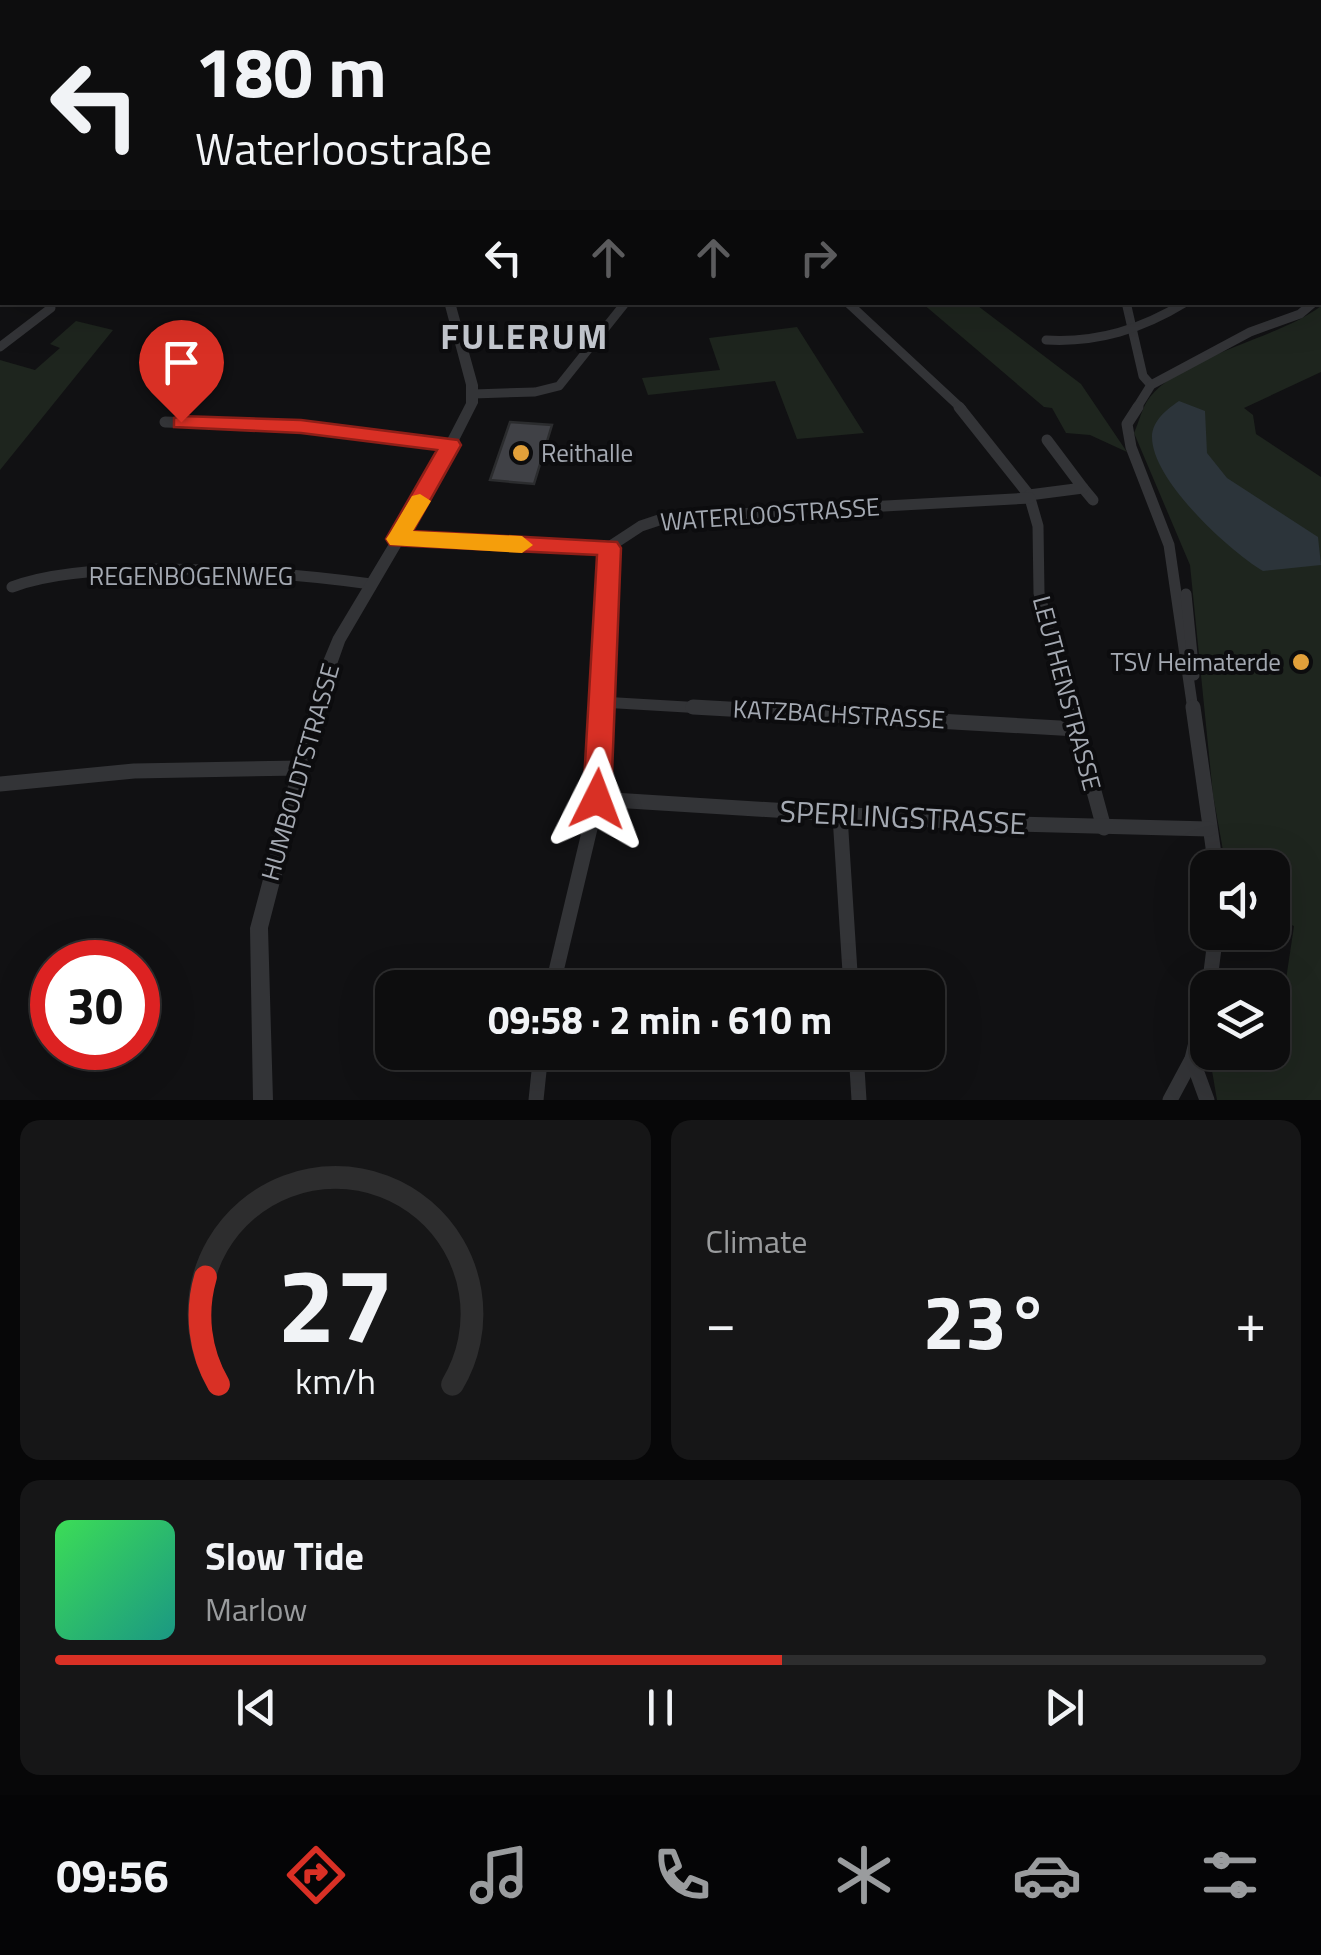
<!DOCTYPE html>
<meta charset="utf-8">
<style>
:root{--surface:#0d0d0e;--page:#161617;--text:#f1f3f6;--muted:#9a9c9e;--line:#2d2d2e;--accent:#d93025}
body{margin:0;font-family:"Titillium Web",sans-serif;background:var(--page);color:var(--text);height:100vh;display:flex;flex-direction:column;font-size:38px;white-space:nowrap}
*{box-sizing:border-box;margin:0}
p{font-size:32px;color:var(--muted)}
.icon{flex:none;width:55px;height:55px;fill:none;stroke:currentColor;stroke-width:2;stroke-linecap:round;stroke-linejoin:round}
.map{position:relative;height:1100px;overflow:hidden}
.side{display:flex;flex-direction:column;gap:20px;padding:20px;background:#070708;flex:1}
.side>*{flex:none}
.top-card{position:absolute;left:0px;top:0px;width:1322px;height:305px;box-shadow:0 10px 40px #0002,0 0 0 2px var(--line);background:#0d0d0e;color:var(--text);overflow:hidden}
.tools{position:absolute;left:1190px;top:850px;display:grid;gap:20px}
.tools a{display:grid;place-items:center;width:100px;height:100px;border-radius:20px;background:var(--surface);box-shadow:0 10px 40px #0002,0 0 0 2px var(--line);font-size:50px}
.speed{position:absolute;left:30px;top:940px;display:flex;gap:20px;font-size:50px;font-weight:700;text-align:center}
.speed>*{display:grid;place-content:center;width:130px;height:130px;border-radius:50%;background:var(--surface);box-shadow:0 10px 40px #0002,0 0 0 2px var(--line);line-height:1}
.speed .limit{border:15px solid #d22;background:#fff;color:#111}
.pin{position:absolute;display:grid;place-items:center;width:85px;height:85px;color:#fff;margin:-102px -42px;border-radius:50% 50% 50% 0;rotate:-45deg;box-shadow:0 0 10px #0007}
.pin .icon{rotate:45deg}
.me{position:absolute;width:110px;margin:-55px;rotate:3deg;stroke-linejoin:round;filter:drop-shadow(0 0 8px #0008)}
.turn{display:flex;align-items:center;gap:35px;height:210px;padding:0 30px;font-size:45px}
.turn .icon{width:130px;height:130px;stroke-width:2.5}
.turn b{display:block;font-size:70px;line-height:85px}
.lanes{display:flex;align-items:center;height:95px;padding:0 30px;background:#0003;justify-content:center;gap:50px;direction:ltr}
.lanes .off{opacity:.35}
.big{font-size:75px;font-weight:700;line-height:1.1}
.side .tile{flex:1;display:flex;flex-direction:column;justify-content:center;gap:15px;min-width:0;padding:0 35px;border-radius:20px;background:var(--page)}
.side .dial{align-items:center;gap:0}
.dial svg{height:260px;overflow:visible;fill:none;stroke:var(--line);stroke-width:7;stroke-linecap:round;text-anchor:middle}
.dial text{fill:var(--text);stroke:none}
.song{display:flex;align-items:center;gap:30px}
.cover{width:120px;height:120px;border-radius:15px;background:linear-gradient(135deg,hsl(130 70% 55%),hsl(170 70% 35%))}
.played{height:10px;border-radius:5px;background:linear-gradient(90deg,var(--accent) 60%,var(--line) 60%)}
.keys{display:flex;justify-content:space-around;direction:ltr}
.heat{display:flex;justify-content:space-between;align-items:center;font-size:55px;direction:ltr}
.side .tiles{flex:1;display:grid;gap:20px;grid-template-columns:1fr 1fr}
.tile:last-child{grid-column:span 2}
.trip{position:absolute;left:375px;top:970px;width:570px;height:100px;border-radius:20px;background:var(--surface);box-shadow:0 10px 40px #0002,0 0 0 2px var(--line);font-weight:700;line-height:100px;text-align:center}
.tabs{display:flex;height:160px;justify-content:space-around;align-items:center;background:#050506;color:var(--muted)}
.tabs .icon{width:70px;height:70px}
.tabs .on{color:var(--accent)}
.tabs b{font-size:45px;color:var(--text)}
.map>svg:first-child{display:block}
.green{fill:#1e251e}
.water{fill:#2c343a}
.building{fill:#404146;stroke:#2b2c2e;stroke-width:2.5}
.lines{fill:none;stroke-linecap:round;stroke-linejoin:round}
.minor-far3{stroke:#333437;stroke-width:6}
.minor-far2{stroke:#333437;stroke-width:9}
.minor-far1{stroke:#333437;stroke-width:11}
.minor{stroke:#333437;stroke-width:15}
.tertiary{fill:#333437;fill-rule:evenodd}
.secondary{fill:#414347;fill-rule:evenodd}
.route{fill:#d93025;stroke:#8d1f18;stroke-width:2.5}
.slow{fill:#f59e0b}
.poi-dot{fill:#e2a03a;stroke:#0c0c0e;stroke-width:4}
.labels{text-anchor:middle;stroke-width:8;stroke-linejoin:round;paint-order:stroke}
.poi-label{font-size:25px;fill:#a4a9b2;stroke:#0c0c0e;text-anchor:start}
.street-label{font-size:25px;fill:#a4a9b2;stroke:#0c0c0e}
.near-street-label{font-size:30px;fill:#a4a9b2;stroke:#0c0c0e}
.district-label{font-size:35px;font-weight:bold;letter-spacing:2.5px;fill:#c4c8cf;stroke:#0c0c0e}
</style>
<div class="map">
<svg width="1321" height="1100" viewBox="0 0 1321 1100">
<rect width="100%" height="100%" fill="#111113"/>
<!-- green -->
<g class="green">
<path d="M922,303H974L1081,384L1127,452L1090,435L1066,433L1052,408L1044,407Z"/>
<path d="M1321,306V372L1244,408L1253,415L1256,434L1321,477V1100H1217L1209,1053L1272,1052L1273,1026H1279L1294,926L1273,918L1272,868L1226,867L1213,795L1190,565L1134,433C1139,422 1142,407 1150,397C1185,354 1278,339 1321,306Z"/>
<path d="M76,321L113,330L0,470V360L35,370L60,348L50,344Z"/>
<path d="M797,327L864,433L797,439L775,381L648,395L642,378L720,370L709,338Z"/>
</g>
<!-- water -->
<path class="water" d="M1179,401L1205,411L1207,453L1227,478L1318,537L1321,565L1263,571C1228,550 1152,480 1152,437C1152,421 1167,409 1179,401Z"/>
<!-- building -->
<path class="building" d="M510,422L552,425L534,484L490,480Z"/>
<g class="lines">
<!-- minor-far3 -->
<g class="minor-far3">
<path d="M19,0L39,2"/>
<path d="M369,0L387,1"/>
<path d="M109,2L115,0"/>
<path d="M207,2L215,0"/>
<path d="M335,2L339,0"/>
<path d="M476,2L518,0"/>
</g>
<!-- minor-far2 -->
<g class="minor-far2">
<path d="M1320,251L1321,247"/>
<path d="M847,302L962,409"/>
<path d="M1126,302L1143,376L1151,385"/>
<path d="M1046,340C1098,343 1142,329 1186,302"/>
<path d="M0,347L51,308"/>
<path d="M473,394L535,392L559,386L626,302"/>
<path d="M1136,409L1151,385L1250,332L1300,314L1314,302"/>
</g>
<!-- minor-far1 -->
<g class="minor-far1">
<path d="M959,407L1029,495L1038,526L1039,593L1071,710"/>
<path d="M1138,407L1127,424L1131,447L1169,545L1193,710"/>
<path d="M165,422L301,426L451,445"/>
<path d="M1083,488L1093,500"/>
<path d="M1029,495L1083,488L1047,440"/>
<path d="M397,539L609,547L641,526L665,518L1030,498"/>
<path d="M12,587C93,556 283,572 371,584"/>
<path d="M1186,594L1194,675"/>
<path d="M601,702L737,710"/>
<path d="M601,710L609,547"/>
</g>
<!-- minor -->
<g class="minor">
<path d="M693,707L1077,729"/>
<path d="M1071,707L1104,828"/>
<path d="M1193,707L1216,868"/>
<path d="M0,784L134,771L300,768"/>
<path d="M597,799L980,823L1209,829"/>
<path d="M840,816L851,988"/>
<path d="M552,988L597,799L601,707"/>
<path d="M1209,988L1216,932"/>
<path d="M856,1052L859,1100"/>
<path d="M1192,1059L1207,1100"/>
<path d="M536,1100L541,1052"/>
<path d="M1170,1100L1192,1059L1208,993"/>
</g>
<!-- tertiary -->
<path class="tertiary" d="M444,302H455L478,385V403L434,490L345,642L334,673L268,928L273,1100H253L250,928L318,673L333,637L421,490L466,403V385Z"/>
<!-- secondary -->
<g class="secondary">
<path d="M373,0H384L381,2H372Z"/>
<rect x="0" y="263" width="2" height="8"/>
</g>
</g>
<!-- route -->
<path class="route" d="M181,416L301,420L458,440L461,445L413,531L617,542L621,548L611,799L607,808L597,812L587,808L583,799L597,555L390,545L386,539L437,450L301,433L174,427V418Z"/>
<!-- slow -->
<path class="slow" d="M420,494L431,501L413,531L522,536L533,545L522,553L390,545L386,539L390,533L412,496Z"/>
<!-- markers -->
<g class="poi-dot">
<circle cx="521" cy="453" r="10"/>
<circle cx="1301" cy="662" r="10"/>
</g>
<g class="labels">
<!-- poi labels -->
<g class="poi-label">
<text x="541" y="462">Reithalle</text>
<text x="1281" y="671" text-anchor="end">TSV Heimaterde</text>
</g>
<!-- street labels -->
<g class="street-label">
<text transform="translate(770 514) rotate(-4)" y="9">WATERLOOSTRASSE</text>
<text x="191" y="585">REGENBOGENWEG</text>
<text transform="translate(1067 693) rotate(75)" y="9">LEUTHENSTRASSE</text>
<text transform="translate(839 714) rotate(3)" y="9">KATZBACHSTRASSE</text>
<text transform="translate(300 772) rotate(-74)" y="9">HUMBOLDTSTRASSE</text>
</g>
<!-- near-street labels -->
<g class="near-street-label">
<text transform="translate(903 818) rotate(3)" y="10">SPERLINGSTRASSE</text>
</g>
<!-- district labels -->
<g class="district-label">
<text x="525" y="349">FULERUM</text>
</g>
</g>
</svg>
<div class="tools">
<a><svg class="icon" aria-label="sound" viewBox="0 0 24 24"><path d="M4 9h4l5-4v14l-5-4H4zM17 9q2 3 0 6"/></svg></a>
<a><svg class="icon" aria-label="layers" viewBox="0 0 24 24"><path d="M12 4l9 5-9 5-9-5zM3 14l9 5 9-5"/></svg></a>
</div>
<div class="speed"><div class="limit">30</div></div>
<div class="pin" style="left:181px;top:422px;background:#d93025"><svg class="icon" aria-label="arrive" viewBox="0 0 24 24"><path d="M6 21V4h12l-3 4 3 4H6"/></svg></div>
<svg class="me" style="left:597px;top:799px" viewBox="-20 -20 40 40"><path d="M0-17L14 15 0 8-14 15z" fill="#d93025" stroke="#fff" stroke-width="4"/></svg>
<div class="trip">09:58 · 2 min · 610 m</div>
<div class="top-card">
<div class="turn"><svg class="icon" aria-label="left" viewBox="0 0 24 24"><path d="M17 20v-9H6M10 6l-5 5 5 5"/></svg><div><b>180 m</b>Waterloostraße</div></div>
<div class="lanes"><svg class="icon" aria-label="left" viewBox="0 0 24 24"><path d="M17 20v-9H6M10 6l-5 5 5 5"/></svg><svg class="icon off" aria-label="ahead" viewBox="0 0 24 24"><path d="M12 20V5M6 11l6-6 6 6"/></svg><svg class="icon off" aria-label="ahead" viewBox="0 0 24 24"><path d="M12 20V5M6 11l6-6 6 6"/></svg><svg class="icon off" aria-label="right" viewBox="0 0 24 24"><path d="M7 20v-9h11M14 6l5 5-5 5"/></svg></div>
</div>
</div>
<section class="side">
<div class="tiles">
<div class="tile dial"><svg viewBox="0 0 100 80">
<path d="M14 69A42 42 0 1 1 86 69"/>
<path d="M14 69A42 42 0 0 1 10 36" stroke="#d93025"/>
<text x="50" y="56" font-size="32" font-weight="700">27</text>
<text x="50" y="72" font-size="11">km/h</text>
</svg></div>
<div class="tile"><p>Climate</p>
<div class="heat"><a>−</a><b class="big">23°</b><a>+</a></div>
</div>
<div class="tile">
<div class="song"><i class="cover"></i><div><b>Slow Tide</b><p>Marlow</p></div></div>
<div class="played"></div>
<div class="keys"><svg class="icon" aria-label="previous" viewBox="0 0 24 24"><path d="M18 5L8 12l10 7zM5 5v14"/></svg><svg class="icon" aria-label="pause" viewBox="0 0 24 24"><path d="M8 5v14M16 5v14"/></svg><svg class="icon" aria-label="next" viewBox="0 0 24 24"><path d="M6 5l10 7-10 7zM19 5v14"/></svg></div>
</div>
</div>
</section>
<nav class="tabs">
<b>09:56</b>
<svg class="icon on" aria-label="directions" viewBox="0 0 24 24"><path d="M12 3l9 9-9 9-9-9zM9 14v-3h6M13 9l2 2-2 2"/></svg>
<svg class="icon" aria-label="music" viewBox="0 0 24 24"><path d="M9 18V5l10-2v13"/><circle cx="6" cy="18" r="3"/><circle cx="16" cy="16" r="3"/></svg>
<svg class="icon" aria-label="phone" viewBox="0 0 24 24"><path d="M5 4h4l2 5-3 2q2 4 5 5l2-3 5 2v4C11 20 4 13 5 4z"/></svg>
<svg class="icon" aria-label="climate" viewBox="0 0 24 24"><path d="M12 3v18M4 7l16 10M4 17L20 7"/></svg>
<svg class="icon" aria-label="car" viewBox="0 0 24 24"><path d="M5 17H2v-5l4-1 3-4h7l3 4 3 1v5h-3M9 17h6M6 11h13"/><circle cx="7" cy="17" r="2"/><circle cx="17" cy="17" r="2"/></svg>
<svg class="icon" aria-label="filters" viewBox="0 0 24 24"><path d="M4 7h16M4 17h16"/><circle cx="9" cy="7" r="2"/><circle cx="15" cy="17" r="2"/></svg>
</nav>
